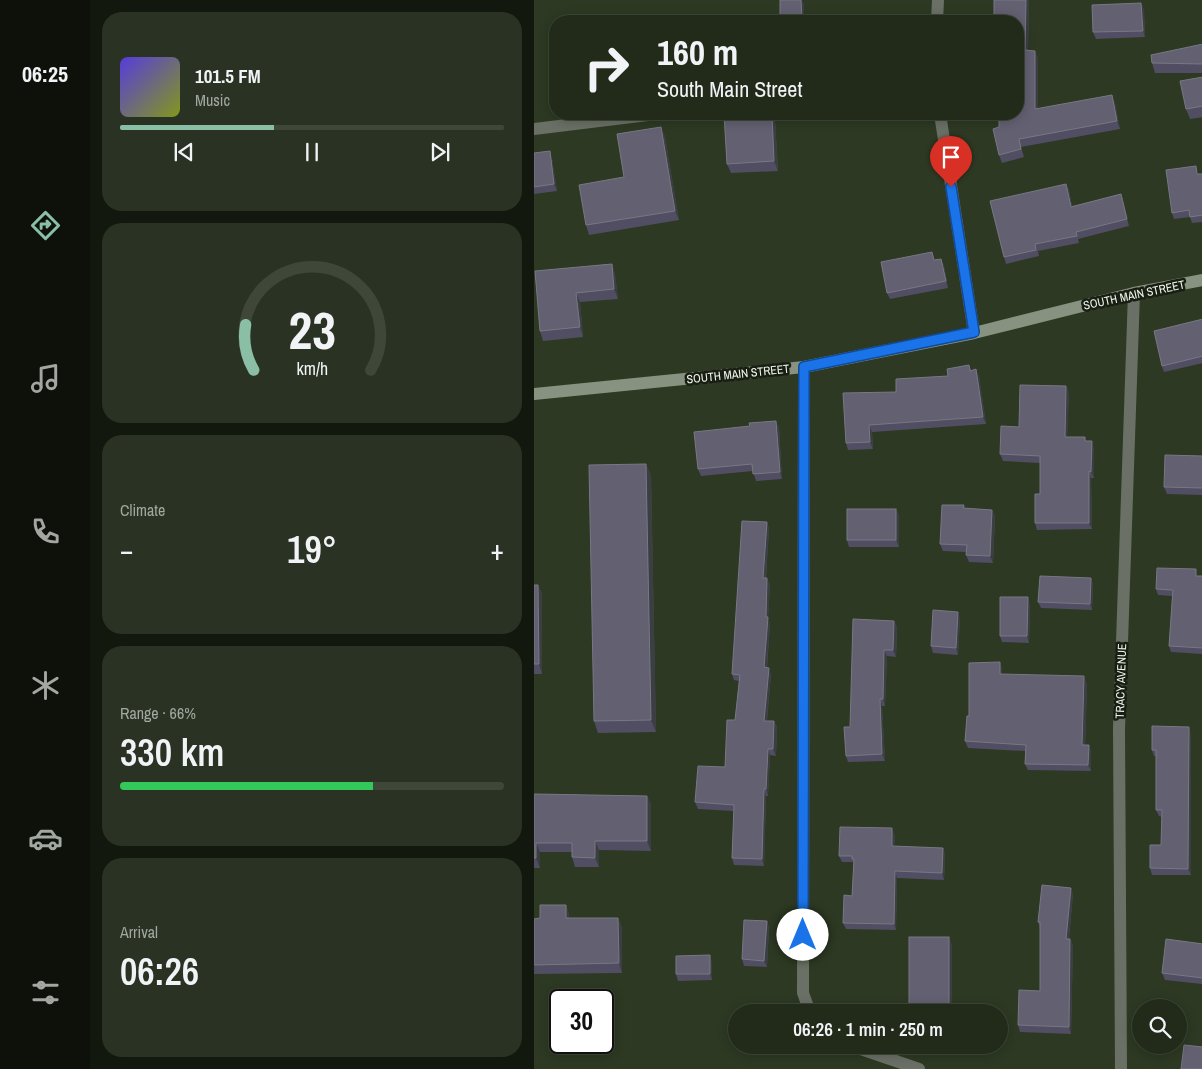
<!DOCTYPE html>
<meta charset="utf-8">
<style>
:root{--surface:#222b1a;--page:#2a3323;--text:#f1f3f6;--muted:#a2a7a2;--line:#3f4739;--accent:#8abfa5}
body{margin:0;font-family:"Archivo Narrow",sans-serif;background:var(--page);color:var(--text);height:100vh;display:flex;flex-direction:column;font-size:19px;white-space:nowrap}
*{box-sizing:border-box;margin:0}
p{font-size:16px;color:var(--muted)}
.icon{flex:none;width:28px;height:28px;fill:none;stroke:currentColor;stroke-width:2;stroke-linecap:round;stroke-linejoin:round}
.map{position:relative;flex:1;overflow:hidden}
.details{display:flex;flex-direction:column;gap:12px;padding:12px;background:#13180e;width:444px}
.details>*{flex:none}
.top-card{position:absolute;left:15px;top:15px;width:475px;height:105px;border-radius:20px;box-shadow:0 2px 12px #0003,0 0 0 1px var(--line);background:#222b1a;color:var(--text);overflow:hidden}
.controls{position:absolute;left:598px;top:999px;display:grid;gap:10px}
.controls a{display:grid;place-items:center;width:55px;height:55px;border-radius:50%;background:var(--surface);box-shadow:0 2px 12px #0003,0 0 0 1px var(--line);font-size:25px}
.speed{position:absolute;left:15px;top:989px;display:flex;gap:10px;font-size:25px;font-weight:700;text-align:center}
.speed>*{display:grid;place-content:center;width:65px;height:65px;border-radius:50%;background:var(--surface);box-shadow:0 2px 12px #0003,0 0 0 1px var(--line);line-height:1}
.speed .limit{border:2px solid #111;border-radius:8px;background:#fff;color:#111}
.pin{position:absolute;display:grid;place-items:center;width:42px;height:42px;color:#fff;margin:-51px -21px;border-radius:50% 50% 50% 0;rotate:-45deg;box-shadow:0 0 5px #0007}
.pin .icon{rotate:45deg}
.me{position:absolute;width:55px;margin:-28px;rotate:0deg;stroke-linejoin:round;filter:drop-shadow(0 0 4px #0008)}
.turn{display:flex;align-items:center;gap:18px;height:105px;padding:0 25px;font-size:22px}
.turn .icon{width:65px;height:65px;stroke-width:2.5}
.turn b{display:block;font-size:35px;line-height:42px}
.big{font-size:38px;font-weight:600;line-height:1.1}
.details .tile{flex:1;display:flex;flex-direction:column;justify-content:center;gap:8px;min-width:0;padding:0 18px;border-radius:20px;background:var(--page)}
.details .dial{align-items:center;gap:0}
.dial svg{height:130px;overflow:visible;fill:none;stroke:var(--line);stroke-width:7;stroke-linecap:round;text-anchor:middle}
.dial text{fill:var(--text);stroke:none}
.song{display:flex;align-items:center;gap:15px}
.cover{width:60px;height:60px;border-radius:8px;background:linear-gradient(135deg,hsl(250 70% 55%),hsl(70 70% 35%))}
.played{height:5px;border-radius:2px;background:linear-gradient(90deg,var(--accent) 40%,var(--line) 40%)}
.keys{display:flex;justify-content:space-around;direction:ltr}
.heat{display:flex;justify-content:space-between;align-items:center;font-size:28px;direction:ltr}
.charge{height:8px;border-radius:4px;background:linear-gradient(90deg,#34c759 66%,var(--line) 0)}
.trip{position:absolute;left:194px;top:1004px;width:280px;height:50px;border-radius:25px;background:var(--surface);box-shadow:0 2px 12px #0003,0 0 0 1px var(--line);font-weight:600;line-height:50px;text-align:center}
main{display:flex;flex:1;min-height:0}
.menu{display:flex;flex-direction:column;width:90px;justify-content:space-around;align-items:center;background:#0e110a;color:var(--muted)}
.menu .icon{width:35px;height:35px}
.menu .selected{color:var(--accent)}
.menu b{font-size:22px;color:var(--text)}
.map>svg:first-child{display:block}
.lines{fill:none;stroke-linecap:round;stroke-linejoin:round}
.minor{stroke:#6a7065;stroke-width:12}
.secondary{stroke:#889280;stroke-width:12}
.wall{fill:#514e63}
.shaded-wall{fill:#3b3e43}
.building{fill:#626071;stroke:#787884}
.route-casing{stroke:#114b97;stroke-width:12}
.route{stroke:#1a73e8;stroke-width:9}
.labels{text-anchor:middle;stroke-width:5;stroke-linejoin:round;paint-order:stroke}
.street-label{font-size:12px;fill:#eff7e9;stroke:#191e14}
</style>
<main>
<nav class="menu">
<b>06:25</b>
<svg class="icon selected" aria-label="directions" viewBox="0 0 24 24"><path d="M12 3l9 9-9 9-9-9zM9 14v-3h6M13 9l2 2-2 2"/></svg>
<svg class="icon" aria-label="music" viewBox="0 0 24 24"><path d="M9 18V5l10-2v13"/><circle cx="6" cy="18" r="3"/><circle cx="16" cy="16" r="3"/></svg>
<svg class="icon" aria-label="phone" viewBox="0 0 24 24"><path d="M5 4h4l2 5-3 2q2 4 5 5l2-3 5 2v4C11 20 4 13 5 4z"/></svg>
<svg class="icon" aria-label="climate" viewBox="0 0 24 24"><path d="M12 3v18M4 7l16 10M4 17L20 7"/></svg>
<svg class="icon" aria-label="car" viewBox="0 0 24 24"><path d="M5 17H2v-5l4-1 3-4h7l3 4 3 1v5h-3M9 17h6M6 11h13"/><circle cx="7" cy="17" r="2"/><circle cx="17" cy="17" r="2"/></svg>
<svg class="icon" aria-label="filters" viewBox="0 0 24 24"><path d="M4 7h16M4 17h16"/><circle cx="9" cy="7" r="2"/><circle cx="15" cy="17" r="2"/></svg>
</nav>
<section class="details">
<div class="tile">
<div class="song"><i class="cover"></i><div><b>101.5 FM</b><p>Music</p></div></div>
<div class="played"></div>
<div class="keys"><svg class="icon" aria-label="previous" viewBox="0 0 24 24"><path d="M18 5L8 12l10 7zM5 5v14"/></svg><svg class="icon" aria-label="pause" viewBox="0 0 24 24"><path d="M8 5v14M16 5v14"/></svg><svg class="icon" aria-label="next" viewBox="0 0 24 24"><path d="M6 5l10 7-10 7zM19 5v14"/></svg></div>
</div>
<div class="tile dial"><svg viewBox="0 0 100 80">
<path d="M14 69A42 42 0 1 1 86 69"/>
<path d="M14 69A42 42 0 0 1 9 41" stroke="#8abfa5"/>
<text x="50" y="56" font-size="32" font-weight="700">23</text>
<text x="50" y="72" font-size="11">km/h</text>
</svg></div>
<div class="tile"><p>Climate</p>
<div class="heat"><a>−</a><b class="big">19°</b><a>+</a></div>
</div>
<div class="tile"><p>Range · 66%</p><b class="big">330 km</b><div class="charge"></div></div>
<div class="tile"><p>Arrival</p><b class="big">06:26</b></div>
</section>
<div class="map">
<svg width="669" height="1069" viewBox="0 0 669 1069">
<rect width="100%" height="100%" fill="#2d3923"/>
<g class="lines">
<!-- minor -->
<g class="minor">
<path d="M403,21L404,0"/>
<path d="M406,114L440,333"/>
<path d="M0,129L122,114"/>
<path d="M270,367L269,993L276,1012"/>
<path d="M315,1045L385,1069"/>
<path d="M587,1069L585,729L600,293"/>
</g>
<!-- secondary -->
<path class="secondary" d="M0,394L270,367L440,333L600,293L669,280"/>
</g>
<!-- wall -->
<g class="wall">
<path d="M460,0H495L494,50L504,58V109L581,103L586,129L487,147L490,157L468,163L465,155V127L484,114Z"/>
<path d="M607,3L610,10L611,37L562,39L559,32Z"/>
<path d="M669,44V73H621L618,63Z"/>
<path d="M669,77V117L656,119L652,109Z"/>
<path d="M190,114H239L241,120L244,171L197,173L193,164Z"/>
<path d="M127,127L131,137L145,220L55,235L52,225L90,177Z"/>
<path d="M0,153L18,158L23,191L0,194Z"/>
<path d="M664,174H669V222L658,223L656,217L640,219L638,213Z"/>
<path d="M532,184L535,190L538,206L587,194L595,226L544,239L545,243L504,251L505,256L472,264L470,257Z"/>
<path d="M407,259L410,266L414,288L356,299L353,293L401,260Z"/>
<path d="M78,264L81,274L84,299L46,302L49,337L9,341L6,331L1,271Z"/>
<path d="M669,319V363L630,372L628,366Z"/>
<path d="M435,365L437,370L445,376L452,424L338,432L339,449L314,450L312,443L362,392L414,376Z"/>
<path d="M532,386L535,393L533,437H551L552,441L560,448V478H557L558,529L503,530L501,523L506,494V463L469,461L466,454L485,427Z"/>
<path d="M245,427L248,479L222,481L219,471L167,476L164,469Z"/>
<path d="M669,456V495L633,494L630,487Z"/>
<path d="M112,464L117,476L122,732L64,733L60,721Z"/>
<path d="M430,505L431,509L458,510L461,517L459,563L435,562L432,555V552L409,551L406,544Z"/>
<path d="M362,509L365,516V547H315L313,540Z"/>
<path d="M233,522L235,529L232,578L236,584L234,619L236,624L233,668L237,674L233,721H240L243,727L242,756L236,755L234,796H232L230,866L200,865L198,858L200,811L164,809L161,802L191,767L201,720L205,681L200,680L198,674Z"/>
<path d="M664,576H669V654L637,652L635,646L638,596L624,595L622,589Z"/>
<path d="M557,578L559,585L558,610L507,608L504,602Z"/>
<path d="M0,585H4L8,594V674H0Z"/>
<path d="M496,604L495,643L468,642L466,636Z"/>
<path d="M426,618L424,655L399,653L397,646Z"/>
<path d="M360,621L363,627L362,657L353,656L351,706H348L351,761L314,762L312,756Z"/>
<path d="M466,662L468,669V674L553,683L551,745H555L557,752V771L494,770L491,764V751L434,748L431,741L435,716Z"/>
<path d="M657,734V875H618L616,868L627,845L628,817L625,816L622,810V756H620L618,750Z"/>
<path d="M0,794L113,796L117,805V851L65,850V867H41L38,857V852H6V868H0Z"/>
<path d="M361,835L360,846L409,848L411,854L410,880L363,878L362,930L312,929L309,923L318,896L320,866L319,862H308L305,856Z"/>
<path d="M539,894L535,939H536L539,945L537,1034L486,1032L484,1025L506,991V927L504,922Z"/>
<path d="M32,905L35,914V918H84L88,928V973L0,974V919L6,918Z"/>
<path d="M233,921L235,928L233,967L210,966L208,959Z"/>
<path d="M415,937L418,946V1012H378L375,1004Z"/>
<path d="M669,944V984L631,980L628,973Z"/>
<path d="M178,962V980L144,981L142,974Z"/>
</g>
<!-- shaded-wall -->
<g class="shaded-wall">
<path d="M267,0H268L270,4V21H268Z"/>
<path d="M492,0H495L494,58L491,50Z"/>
<path d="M607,3L610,10L611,37L609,31Z"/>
<path d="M501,51L504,58V117L501,109Z"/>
<path d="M578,95L581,103L586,129L583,121Z"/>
<path d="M238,114H239L241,120L244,171L240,161Z"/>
<path d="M127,127L131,137L145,220L141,211Z"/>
<path d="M16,151L18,158L23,191L20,184Z"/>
<path d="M532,184L535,190L539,213L537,207Z"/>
<path d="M407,259L410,266L414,288L412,281Z"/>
<path d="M78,264L81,274L84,299L80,289Z"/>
<path d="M42,293L46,302L49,337L46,327Z"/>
<path d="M442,369L445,376L452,424L449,417Z"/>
<path d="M532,386L535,393L533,443L531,437Z"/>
<path d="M242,421L245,427L248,479L246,472Z"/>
<path d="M335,425L338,432L339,449L336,442Z"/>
<path d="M558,441L560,448V478L557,472Z"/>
<path d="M112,464L117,476L122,732L117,720Z"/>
<path d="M555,471L557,478L558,529L555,523Z"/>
<path d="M362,509L365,516V547L362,540Z"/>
<path d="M458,510L461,517L459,563L456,556Z"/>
<path d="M233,522L235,529L231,584L229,578Z"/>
<path d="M233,578L236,584L234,619L236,624L232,674L230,667Z"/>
<path d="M557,578L559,585L558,610L556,604Z"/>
<path d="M4,585L8,594V674L5,664Z"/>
<path d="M494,597L496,604L495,643L493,636Z"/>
<path d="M424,612L426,618L424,655L422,648Z"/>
<path d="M360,621L363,627L362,657L359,650Z"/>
<path d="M350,650L353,656L351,706L349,699Z"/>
<path d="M466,662L468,669V681L466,674Z"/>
<path d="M235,668L237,674L232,727L230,721Z"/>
<path d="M550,676L553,683L551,752L548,745Z"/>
<path d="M346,699L348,706L351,761L348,754Z"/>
<path d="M240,721L243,727L242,756L239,749Z"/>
<path d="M655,727L657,734V875L654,869Z"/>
<path d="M555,745L557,752V771L554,765Z"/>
<path d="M234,749L236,755L234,796L232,789Z"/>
<path d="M230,789L232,796L230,866L228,859Z"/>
<path d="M113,796L117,805V851L113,841Z"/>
<path d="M358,828L361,835L360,852L358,846Z"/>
<path d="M61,841L65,850V867L61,858Z"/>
<path d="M2,843L6,852V868L2,858Z"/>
<path d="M409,848L411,854L410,880L408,873Z"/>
<path d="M361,871L363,878L362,930L360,924Z"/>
<path d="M537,888L539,894L534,945L532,939Z"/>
<path d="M32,905L35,914L36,928L32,918Z"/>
<path d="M84,918L88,928V973L85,963Z"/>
<path d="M233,921L235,928L233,967L230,961Z"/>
<path d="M415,937L418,946V1012L415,1004Z"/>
<path d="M536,939L539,945L537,1034L535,1027Z"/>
<path d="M176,955L178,962V980L176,974Z"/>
</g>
<!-- building -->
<g class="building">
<path d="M246,0H267L268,21H246Z"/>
<path d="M460,0H492L491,50L501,51V109L578,95L583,121L485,139L487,149L465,155L459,129L465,127V114H484V21H460Z"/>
<path d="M607,3L609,31L559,32L558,5Z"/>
<path d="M157,18V21H133Z"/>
<path d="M669,44V64L618,63L617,55Z"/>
<path d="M669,77V106L652,109L646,81Z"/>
<path d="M190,114H238L240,161L193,164Z"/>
<path d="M127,127L141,211L52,225L45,185L90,177L83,134Z"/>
<path d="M16,151L20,184L0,187V153Z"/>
<path d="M662,166L663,174H669V215L656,217L655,210L638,213L632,170Z"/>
<path d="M532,184L537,207L587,194L593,219L542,232L543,236L501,244L502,250L470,257L456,201Z"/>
<path d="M398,252L400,260L407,259L412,281L353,293L347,262Z"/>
<path d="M78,264L80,289L42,293L46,327L6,331L1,271Z"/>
<path d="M669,319V356L628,366L620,331Z"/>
<path d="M435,365L436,371L442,369L449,417L335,425L336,442L312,443L309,393L362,392V379L414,376L413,369Z"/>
<path d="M486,385L532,386L531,437H551V441H558L557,472L555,471V523H501V494H506V456L466,454L467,426L485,427Z"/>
<path d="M242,421L246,472L219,474L218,464L164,469L160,432L216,426L215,423Z"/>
<path d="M631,455L669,456V488L630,487Z"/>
<path d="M112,464L117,720L60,721L55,465Z"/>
<path d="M408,505H430L429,508L458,510L456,556L432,555L433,545L406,544Z"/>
<rect x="313" y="509" width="49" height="31"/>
<path d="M208,521L233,522L229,578H233L232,617H234L230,667L235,668L230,721H240L239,749H234L232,789H230L228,859L198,858L200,805L161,802L164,766L191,767L193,720H201L206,675L198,674Z"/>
<path d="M623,568L662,569V576H669V648L635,646L639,590L622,589Z"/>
<path d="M506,576L557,578L556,604L504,602Z"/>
<path d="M0,585H4L5,664H0Z"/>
<path d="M466,597H494L493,636H466Z"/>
<path d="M399,610L424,612L422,648L397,646Z"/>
<path d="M319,619L360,621L359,650H350L349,699H346L348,754L312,756L310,727H316Z"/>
<path d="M466,662V674L550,676L548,745H555L554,765L491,764L492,745L431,741L433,716H435V663Z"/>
<path d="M618,726L655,727L654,869L616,868V845H627L628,810H622V750H618Z"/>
<path d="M0,794L113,796V841H61V858L38,857V843H2V858H0Z"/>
<path d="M306,827L358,828V846L409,848L408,873L361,871L360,924L309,923L310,895L318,896L320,859H318V856H305Z"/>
<path d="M508,885L537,888L532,939H536L535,1027L484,1025L485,990L506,991V922H504Z"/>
<path d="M6,905H32V918H84L85,963L0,965V919L6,918Z"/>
<path d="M210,920L233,921L230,961L208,959Z"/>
<rect x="375" y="937" width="40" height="67"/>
<path d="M632,939L669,944V978L628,973Z"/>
<path d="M176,955V974H142V956Z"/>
<path d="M650,1045L669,1047V1069H647Z"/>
</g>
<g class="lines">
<!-- route casing -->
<g class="route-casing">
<path id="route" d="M269,935L270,367L440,332L417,187"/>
</g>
<!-- route -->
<use href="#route" class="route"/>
</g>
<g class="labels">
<!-- street labels -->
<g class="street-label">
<text transform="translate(600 295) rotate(-12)" y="4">SOUTH MAIN STREET</text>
<text transform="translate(204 374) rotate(-6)" y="4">SOUTH MAIN STREET</text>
<text transform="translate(587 681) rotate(-88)" y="4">TRACY AVENUE</text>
</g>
</g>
</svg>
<div class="controls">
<a><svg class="icon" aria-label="search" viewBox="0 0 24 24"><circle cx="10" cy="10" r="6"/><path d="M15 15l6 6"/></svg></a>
</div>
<div class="speed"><div class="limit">30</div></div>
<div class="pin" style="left:417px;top:187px;background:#d93025"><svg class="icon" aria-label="arrive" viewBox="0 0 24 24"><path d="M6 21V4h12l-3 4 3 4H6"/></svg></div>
<svg class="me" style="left:269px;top:935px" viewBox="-20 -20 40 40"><circle r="19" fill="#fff"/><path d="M0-13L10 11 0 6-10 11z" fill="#1a73e8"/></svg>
<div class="trip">06:26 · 1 min · 250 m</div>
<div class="top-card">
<div class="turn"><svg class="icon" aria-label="right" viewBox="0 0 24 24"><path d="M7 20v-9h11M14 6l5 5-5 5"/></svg><div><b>160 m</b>South Main Street</div></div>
</div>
</div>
</main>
